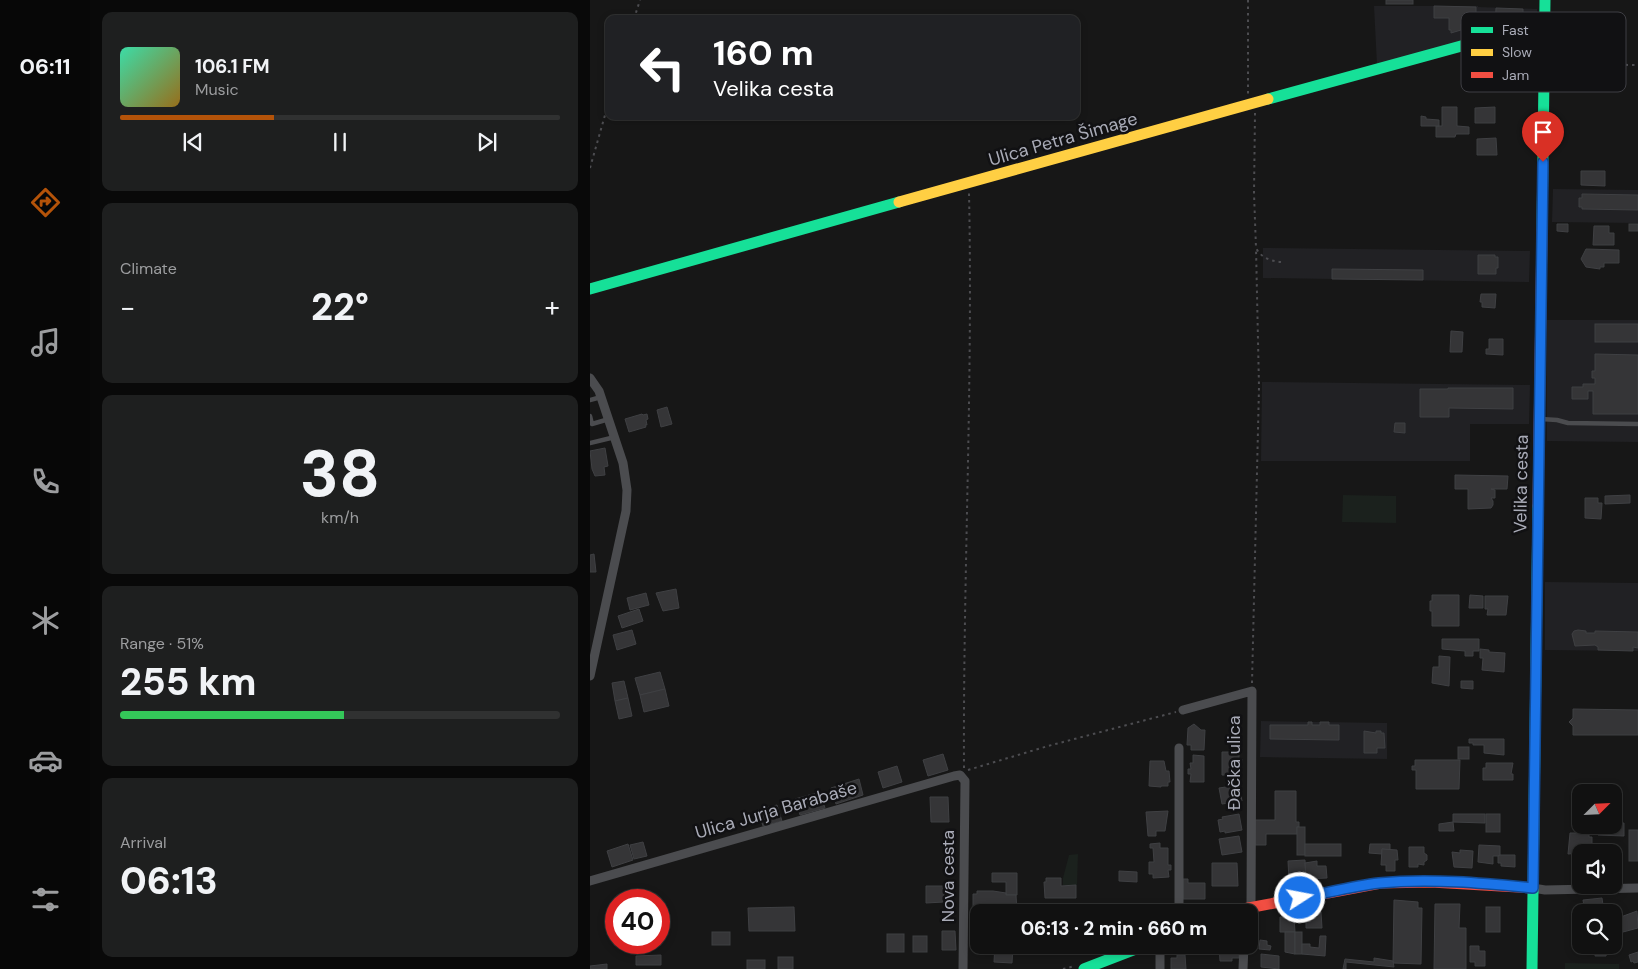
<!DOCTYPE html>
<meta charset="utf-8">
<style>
:root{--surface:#111;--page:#1e1f1f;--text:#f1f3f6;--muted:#9c9d9f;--line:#303131;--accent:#b45309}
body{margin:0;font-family:"DM Sans",sans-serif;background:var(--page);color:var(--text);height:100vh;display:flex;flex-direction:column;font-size:19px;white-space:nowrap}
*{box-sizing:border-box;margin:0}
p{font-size:16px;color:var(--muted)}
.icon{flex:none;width:28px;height:28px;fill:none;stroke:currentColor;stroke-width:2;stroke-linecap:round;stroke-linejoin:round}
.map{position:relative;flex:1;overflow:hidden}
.details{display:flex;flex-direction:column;gap:12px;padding:12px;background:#090909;width:500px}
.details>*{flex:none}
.guide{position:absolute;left:15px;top:15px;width:475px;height:105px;border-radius:10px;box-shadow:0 2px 8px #0003,0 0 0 1px var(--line);background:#202124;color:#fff;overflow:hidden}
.needle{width:32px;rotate:66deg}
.tools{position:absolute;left:982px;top:784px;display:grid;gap:10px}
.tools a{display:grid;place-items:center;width:50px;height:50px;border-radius:10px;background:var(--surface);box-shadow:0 2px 8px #0003,0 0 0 1px var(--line);font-size:25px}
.speed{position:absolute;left:15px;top:889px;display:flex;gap:10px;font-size:25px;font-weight:700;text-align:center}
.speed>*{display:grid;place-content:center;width:65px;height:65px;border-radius:50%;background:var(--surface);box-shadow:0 2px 8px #0003,0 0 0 1px var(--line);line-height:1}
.speed .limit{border:8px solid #d22;background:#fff;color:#111}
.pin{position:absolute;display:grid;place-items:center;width:42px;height:42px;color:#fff;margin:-51px -21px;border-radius:50% 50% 50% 0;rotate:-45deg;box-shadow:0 0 5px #0007}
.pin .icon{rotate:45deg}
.me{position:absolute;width:55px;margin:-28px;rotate:79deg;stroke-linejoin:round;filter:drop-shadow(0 0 4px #0008)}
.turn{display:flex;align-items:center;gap:18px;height:105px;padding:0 25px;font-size:22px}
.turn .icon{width:65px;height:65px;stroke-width:2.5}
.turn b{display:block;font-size:35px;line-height:42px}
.big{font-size:38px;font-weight:800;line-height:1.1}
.details .card{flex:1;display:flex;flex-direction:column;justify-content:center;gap:8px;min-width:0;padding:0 18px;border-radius:10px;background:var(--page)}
.details .dial{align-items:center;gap:0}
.dial b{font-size:65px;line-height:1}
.song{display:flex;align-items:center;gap:15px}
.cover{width:60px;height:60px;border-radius:8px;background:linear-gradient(135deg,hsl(160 70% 55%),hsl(40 70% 35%))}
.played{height:5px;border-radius:2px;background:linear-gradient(90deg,var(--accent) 35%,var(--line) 35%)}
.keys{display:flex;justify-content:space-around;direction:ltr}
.heat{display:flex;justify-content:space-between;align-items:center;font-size:28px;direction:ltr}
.charge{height:8px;border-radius:4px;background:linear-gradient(90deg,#34c759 51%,var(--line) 0)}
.trip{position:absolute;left:380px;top:904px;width:288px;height:50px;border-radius:10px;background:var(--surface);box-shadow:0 2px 8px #0003,0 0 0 1px var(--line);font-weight:800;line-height:50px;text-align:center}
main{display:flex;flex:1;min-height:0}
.dock{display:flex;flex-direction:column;width:90px;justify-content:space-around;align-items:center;background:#070707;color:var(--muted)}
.dock .icon{width:35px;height:35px}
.dock .active{color:var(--accent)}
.dock b{font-size:22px;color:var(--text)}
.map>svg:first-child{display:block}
.built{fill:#212124}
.green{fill:#1b211d}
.building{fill:#353537;stroke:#3f4043}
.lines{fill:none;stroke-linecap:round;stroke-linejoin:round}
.path{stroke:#4d4d51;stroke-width:2;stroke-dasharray:2.5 4;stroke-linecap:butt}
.lane{stroke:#4b4c4f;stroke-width:4.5}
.street{stroke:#4b4c4f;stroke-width:9}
.fast{stroke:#16e098;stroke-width:11}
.slow{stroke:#ffcf43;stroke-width:11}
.jam{stroke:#f24e42;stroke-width:11}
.route-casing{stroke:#114b97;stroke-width:12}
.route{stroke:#1a73e8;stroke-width:9}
.labels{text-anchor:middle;stroke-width:5;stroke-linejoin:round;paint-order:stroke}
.street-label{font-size:18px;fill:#a9abb7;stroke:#111113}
.key{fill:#111113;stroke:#3f3f44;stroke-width:1}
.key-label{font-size:14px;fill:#a9abb7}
</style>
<main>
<nav class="dock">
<b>06:11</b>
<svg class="icon active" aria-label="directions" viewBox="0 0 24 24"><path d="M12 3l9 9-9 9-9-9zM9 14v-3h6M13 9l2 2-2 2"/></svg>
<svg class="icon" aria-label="music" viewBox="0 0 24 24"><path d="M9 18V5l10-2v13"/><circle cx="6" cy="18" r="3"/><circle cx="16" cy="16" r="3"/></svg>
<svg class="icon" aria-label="phone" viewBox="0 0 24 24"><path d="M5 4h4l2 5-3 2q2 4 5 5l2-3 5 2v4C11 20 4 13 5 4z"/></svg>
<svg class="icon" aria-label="climate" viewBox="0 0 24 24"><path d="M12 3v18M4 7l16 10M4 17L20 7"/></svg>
<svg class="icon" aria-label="car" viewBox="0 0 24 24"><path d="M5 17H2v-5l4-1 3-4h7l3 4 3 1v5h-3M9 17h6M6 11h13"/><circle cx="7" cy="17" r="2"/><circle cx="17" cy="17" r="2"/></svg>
<svg class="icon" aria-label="filters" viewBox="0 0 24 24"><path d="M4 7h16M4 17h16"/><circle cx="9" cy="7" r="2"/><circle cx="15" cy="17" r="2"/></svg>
</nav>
<section class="details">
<div class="card">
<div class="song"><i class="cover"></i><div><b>106.1 FM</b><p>Music</p></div></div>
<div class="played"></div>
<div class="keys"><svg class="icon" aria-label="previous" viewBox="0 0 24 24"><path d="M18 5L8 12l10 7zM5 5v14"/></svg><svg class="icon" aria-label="pause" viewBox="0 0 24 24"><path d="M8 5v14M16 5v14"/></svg><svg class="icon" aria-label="next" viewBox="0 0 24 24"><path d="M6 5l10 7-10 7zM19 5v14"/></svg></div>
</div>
<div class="card"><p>Climate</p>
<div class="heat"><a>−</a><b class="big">22°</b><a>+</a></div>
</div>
<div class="card dial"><b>38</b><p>km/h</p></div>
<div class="card"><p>Range · 51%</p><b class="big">255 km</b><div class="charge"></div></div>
<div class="card"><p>Arrival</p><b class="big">06:13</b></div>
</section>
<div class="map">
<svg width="1048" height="969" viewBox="0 0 1048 969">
<rect width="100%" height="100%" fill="#171717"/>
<!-- built -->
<g class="built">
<path d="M784,6H888V7L947,9V21L787,65Z"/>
<path d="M963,189L1048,190V223L962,222Z"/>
<path d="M673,248L940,251L939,282L673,278Z"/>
<path d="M956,320H1048V442L957,441Z"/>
<path d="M672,382L940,385L939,424H880V461H671Z"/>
<path d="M955,582L1048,583V651L955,650Z"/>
<path d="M671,721L797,723V759L670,757Z"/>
</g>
<!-- green -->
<g class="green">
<path d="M753,495L806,496V523L752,522Z"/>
<path d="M488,854L487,885H473V878L479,855Z"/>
<path d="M975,963L1029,964V969H975Z"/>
</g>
<!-- building -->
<g class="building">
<rect x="796" y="0" width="27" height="4"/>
<path d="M844,6L886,7V21L876,20V24H871V30L861,33V30H859V18H844Z"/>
<path d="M906,8L933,9V21L924,20V23L905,28Z"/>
<path d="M852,107H867V126L879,127V134H866L865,137H846V126H852Z"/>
<path d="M905,107V123H885V108Z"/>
<path d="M831,116L836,117V119L849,120V126H831Z"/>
<path d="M906,138L907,155H887V139Z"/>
<path d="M991,171H1015V186L991,185Z"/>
<path d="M992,194L1048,195V210L992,209V207H989V198H992Z"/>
<path d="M967,224H978V232L967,231Z"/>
<rect x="1039" y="224" width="9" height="7"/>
<path d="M1004,226H1019V233H1024V245H1003Z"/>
<path d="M996,249L1029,250V263H1014V267H1010V269L996,267L991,259Z"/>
<path d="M888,255H905V257H908V268H906V274H888Z"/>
<path d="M742,269L833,270V280L742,279Z"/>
<path d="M891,294H906L905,308L892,307V302H890Z"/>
<rect x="1005" y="324" width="43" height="18"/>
<path d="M861,331L873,332L872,352H860Z"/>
<path d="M899,339H913V355L896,354V349H899Z"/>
<path d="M1005,354L1048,355V414H1003V391H998V399H982V387H993V384H1005V378H1002V371H1005Z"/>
<path d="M858,388H923V409L859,408V417H830V389H858Z"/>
<path d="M77,407L82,424L71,427L67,410Z"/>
<path d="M52,414L53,415L57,414L58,419L56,420L57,425H55L56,427L39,432L35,419Z"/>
<path d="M805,423H815V433L804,432Z"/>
<path d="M15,448L18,466L14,467L15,475L5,476L2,469L0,451Z"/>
<path d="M865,475L918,476L917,489H901L905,490V498H901L903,501V505L901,508L878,509V489H865Z"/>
<path d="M1040,495V503L1015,504V496Z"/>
<path d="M995,498H1008V503H1012L1011,519L995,518Z"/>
<path d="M4,554L6,572H0V555Z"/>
<path d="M86,589L89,608L73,611L66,593Z"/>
<path d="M56,593L59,605L40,610L37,598Z"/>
<path d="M842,595H869V626H842V611H840V601H842Z"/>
<path d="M880,595L893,596V608H879Z"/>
<path d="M895,596H918L916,615H897L898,609H895Z"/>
<path d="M49,609L53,621L32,628L28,616Z"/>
<path d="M42,630L46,644L27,650L23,635Z"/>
<path d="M988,630L996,631V633H1005V631L1048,632V648L1043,647V651L1008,650V647L1005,645L985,646L982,634L984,631Z"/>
<path d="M852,639H889V651H883V656H875V651L852,649Z"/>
<path d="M890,649L899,650V652L915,653L914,672L892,670L893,658H890Z"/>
<path d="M849,656L860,657L859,686L842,683L843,667H849Z"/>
<path d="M70,672L75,689L50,695L45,678Z"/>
<path d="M34,681L38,698L25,701L22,683Z"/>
<path d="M871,681H883V689L871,688Z"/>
<path d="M75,689L79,706L54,712L50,695Z"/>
<path d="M38,698L42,716L29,719L25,701Z"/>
<path d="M983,709L1048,710V735H983V726L979,722L983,718Z"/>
<path d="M718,722H722V725H730V722H739V725H749V740L680,739V725H718Z"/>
<path d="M604,724L611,730H615L614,750H601V745H597L598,728Z"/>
<path d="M774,731L786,733V731H791V733H794L795,748H787V753H774Z"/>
<path d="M879,739H914V755L894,753V745H883V743H879Z"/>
<rect x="868" y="747" width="11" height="12"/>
<path d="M632,752H649V759H652L650,775H632Z"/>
<path d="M353,754L358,770L338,776L333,760Z"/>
<path d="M603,755L614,756V782H600L601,774H598V769H601L600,763H603Z"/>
<path d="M825,760H870L869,789H826V770H822V766H825Z"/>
<path d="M560,761H574L576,771H579L580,782H578V786H571V787L559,786Z"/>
<path d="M896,763H923L921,774H923V780H893V768H896Z"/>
<path d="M307,766L312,782L293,788L288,772Z"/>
<path d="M269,779L273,795L246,804L241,788Z"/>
<path d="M649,785L652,801L632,804L629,788Z"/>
<path d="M685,791H706V822H709V827H707V834H676V845H665V820H685Z"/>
<path d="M230,792L235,808L210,815L205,799Z"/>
<path d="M340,797H358L359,822H341Z"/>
<path d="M187,805L192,821L173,826L168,810Z"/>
<path d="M578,811L575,831H566V836H558L556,812Z"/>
<path d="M649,814L652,830L635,833V831L630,832L628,820L633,819L632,817Z"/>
<path d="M863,814H895V823L863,822Z"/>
<rect x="896" y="814" width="14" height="18"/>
<path d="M863,822L864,831H849V824Z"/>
<path d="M1024,823H1034V836L1008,835V825H1024Z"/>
<rect x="707" y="827" width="8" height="28"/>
<rect x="1039" y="830" width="9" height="31"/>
<path d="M980,833H999V837H1002V844H999V852L978,854Z"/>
<path d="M649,836L652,852L632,855L629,839Z"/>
<path d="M53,842L57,856L44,859L40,845Z"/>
<path d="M570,843V848H578V865H581V870H578L579,877L563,878V874H559V862H564L563,848H560V844Z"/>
<path d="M38,844L43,860L22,867L17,851Z"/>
<rect x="715" y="844" width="36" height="12"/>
<path d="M780,844H800V850L792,849V854L779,853Z"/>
<path d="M889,845L910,846V856H903V864L888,862Z"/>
<path d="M819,847H834V853L837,855V860L834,862V865L828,864V867H819Z"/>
<path d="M792,849L807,850L808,860H805V871H796V865H791Z"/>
<path d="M870,850L883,851L882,868L864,867L862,852L870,853Z"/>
<path d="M910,855H925V867L911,866V863H908V856Z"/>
<path d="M715,860L716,880H699L698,861Z"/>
<path d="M727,861V866H736L737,878L716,879L715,863Z"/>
<path d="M622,863H647L648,886H622Z"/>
<path d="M529,871L547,872V882L529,881Z"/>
<path d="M402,873H427V895H416V882H402Z"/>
<path d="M456,878H471V886L486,885V898H455L454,882H456Z"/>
<path d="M593,879H598V883H615V899H593Z"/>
<path d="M336,886H354V902L336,903Z"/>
<path d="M387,891H403L416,893V895H426L427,912H393L387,913L386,910H383V894H387Z"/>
<path d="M1012,898L1014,912H995L993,900Z"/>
<path d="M804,900L828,902V908H832L831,964L803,963Z"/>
<path d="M845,904H870L869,928H876V969H844Z"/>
<path d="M575,905V912H559V906Z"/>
<path d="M204,907L205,931H159L158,908Z"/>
<rect x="896" y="907" width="14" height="25"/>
<path d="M1047,911L1048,928L1033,932L1028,918Z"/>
<path d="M731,912L732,928H716V913Z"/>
<path d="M690,917H704L705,932H690Z"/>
<path d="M352,931H365L366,950H352Z"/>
<rect x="122" y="932" width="18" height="13"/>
<path d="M695,932H705V954L695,952Z"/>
<rect x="705" y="932" width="7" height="22"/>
<rect x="297" y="934" width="17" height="18"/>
<rect x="323" y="936" width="14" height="16"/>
<path d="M730,936H736L735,956L712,954V944H720V947L729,948Z"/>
<path d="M670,940L677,941V945L681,946L680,950L669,949Z"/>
<path d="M405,945H426L423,946L422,963L404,962Z"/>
<path d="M631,945H649V958H642V961H630L629,946Z"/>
<path d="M1006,945H1021V950H1017L1016,956H1005Z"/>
<path d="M880,946H889V951H895V966H885V962H880Z"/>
<path d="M1048,952V962L1044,963L1043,961L1041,962L1039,955Z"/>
<path d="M671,954L689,956V969L671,967Z"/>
<path d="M71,955V965H46V956Z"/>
<path d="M587,955H595L596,969H581V958H587Z"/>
<rect x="188" y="957" width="15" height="12"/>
<path d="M784,958L803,961L804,967L756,962V969H753L755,959L784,962Z"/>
<rect x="157" y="960" width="18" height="9"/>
<path d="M17,964V969H0V966Z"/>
</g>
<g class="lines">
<!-- path -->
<g class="path">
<path d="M658,0V95"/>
<path d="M44,19L50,0"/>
<path d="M964,64L1048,65"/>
<path d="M665,113L664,193L666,248C671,258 681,261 691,262"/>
<path d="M0,168L19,101"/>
<path d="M662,683L669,387L666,248"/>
<path d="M374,768C373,576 383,385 379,193"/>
<path d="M378,770L458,746L586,712"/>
<path d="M618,912L627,909"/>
<path d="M473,969L485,966"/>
</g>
<!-- lane -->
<g class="lane">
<path d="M0,400L11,397"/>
<path d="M0,416L2,424L19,419"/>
<path d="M951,419L967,420L978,423L1048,424"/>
<path d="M0,443L25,437"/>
</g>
<!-- street -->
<g class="street">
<path d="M0,378L9,391L33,463L37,490L36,511L0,676"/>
<path d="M593,710L662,691L661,907"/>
<path d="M589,748V912"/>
<path d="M0,881L364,776L370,775L375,781L373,969"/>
<path d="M943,888L955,890L1048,888"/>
<path d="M570,969V945"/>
<path d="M653,969L654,945"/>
</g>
<!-- fast -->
<g class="fast">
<path d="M678,99L955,23"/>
<path d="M952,230L955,0"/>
<path d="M0,289L309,202"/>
<path d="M494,969L556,945"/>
<path d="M942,969L948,506"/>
</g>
<!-- slow -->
<path class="slow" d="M309,202L678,99"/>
<!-- jam -->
<g class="jam">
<path d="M948,506L952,230"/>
<path d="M637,912L791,883L841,882L943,888"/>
</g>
</g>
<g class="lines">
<!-- route casing -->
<g class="route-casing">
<path id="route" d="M710,898C737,893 763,886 789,883C839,878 894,883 943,888L953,162"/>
</g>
<!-- route -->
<use href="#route" class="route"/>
</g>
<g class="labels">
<!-- street labels -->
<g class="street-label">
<text transform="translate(473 139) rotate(-16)" y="6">Ulica Petra Šimage</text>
<text transform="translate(931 484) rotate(-89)" y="6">Velika cesta</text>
<text transform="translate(644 763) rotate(-90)" y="6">Đačka ulica</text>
<text transform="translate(186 810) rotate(-16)" y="6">Ulica Jurja Barabaše</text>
<text transform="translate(358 876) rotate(-90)" y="6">Nova cesta</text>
</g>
</g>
<!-- legend -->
<rect x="871" y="12" width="165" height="80" rx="8" class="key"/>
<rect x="881" y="27" width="22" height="6" fill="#16e098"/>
<rect x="881" y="49" width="22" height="7" fill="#ffcf43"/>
<rect x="881" y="72" width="22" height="6" fill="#f24e42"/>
<g class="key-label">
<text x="912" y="35">Fast</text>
<text x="912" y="57">Slow</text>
<text x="912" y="80">Jam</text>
</g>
</svg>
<div class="tools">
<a><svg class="needle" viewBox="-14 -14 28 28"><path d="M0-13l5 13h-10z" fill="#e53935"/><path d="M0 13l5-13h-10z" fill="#9c9d9f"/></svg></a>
<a><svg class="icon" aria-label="sound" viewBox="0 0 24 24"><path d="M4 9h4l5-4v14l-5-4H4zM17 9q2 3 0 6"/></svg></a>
<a><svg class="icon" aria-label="search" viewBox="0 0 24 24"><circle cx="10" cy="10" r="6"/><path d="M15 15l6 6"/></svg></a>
</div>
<div class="speed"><div class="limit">40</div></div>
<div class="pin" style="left:953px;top:162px;background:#d93025"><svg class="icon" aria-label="arrive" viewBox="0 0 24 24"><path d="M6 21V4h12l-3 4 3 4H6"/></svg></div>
<svg class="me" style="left:710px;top:898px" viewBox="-20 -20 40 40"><circle r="17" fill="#1a73e8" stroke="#fff" stroke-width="3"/><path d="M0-11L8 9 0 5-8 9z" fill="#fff"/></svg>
<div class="trip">06:13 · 2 min · 660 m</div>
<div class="guide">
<div class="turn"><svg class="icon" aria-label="left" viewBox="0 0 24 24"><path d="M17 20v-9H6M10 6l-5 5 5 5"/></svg><div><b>160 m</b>Velika cesta</div></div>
</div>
</div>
</main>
